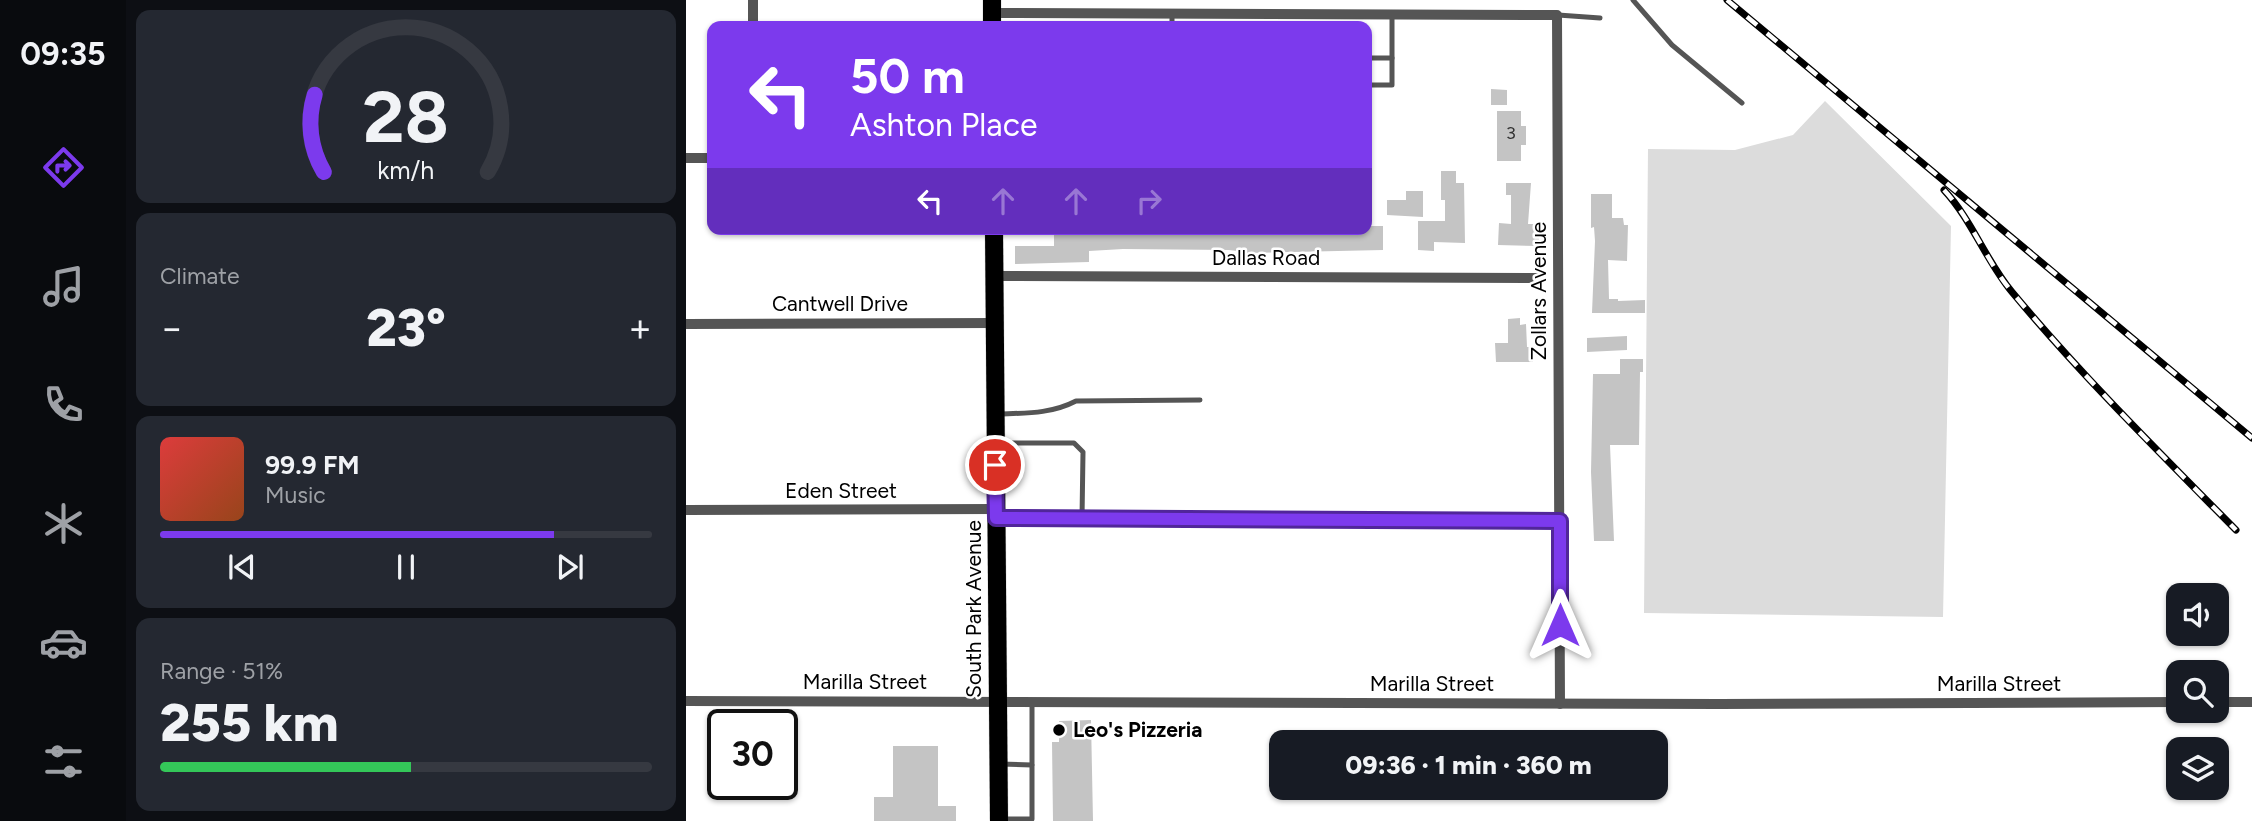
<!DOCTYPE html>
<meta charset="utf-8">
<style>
:root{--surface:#171b24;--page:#242831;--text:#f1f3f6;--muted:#9ea1a6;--line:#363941;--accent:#7c3aed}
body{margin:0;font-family:Figtree,sans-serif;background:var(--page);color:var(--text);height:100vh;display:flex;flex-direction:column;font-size:26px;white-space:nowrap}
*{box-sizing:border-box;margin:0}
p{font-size:23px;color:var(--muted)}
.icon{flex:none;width:38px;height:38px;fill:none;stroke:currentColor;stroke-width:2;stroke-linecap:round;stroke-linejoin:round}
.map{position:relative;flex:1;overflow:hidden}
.drawer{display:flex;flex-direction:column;gap:10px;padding:10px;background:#0d0f14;width:560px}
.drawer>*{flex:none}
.hud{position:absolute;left:21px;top:21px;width:665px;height:214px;border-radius:14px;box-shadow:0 2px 5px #0004;background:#7c3aed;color:#fff;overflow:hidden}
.tools{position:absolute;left:1480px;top:583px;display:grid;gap:14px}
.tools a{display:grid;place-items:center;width:63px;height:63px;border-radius:14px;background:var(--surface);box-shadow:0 2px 5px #0004;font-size:35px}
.speed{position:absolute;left:21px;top:709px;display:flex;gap:14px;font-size:35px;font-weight:700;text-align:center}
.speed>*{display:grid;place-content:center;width:91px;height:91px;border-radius:50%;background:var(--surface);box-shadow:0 2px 5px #0004;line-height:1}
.speed .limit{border:4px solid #111;border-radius:10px;background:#fff;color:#111}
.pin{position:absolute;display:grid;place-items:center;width:60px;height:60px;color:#fff;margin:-30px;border:4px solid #fff;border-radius:50%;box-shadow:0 2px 7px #0007}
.me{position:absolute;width:77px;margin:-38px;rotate:0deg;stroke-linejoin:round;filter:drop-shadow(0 0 5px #0008)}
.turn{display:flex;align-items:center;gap:24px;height:147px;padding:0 28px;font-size:32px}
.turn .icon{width:91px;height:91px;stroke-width:2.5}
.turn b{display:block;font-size:49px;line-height:60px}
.lanes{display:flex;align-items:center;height:66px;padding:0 28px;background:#0003;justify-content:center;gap:35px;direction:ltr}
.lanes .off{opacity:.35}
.big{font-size:52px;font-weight:800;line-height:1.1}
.drawer .widget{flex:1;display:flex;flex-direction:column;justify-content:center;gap:10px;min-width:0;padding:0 24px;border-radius:14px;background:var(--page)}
.drawer .dial{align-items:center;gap:0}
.dial svg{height:182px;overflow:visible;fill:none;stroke:var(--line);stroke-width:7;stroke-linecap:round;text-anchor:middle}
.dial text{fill:var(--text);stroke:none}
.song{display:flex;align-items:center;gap:21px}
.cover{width:84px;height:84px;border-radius:10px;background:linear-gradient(135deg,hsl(0 70% 55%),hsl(20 70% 35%))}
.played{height:7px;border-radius:4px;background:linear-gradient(90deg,var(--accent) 80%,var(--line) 80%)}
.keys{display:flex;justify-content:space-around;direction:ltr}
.heat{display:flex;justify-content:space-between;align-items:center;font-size:38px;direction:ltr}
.charge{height:10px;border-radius:5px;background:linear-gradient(90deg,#34c759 51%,var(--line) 0)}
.trip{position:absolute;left:583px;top:730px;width:399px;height:70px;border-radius:14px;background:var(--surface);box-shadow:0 2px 5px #0004;font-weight:800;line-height:70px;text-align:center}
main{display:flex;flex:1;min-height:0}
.dock{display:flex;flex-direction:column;width:126px;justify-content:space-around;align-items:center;background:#090b0e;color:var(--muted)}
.dock .icon{width:49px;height:49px}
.dock .on{color:var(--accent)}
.dock b{font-size:32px;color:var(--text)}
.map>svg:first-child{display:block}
.green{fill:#dcdcdc}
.building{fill:#c4c4c4}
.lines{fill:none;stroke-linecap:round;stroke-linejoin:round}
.primary-casing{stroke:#dbdbdb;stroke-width:19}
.lane{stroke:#555;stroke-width:5}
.street{stroke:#555;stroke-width:10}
.primary{stroke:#000;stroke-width:18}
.rail-casing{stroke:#000;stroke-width:7}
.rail{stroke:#fff;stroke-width:4.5;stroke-dasharray:13;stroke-linecap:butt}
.route-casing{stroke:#51269a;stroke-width:18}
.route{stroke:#7c3aed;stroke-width:12}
.poi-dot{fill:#000;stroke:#fff;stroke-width:2.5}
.labels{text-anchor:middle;stroke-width:5;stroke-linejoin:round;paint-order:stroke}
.number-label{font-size:18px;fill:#313131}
.street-label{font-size:21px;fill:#000;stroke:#fff}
.poi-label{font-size:21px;font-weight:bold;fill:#000;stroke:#fff;text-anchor:start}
</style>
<main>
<nav class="dock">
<b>09:35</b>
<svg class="icon on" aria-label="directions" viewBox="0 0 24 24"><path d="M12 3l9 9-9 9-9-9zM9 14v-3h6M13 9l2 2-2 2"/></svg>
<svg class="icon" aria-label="music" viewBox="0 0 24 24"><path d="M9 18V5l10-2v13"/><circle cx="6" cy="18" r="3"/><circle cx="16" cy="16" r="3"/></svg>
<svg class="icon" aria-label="phone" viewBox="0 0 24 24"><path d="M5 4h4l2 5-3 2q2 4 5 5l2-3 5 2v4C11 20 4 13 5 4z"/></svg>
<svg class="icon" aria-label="climate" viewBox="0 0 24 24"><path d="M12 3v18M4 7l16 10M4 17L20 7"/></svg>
<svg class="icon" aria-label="car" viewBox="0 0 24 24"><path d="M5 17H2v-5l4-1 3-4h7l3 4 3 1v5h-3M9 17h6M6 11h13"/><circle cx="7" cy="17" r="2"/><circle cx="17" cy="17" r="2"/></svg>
<svg class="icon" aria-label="filters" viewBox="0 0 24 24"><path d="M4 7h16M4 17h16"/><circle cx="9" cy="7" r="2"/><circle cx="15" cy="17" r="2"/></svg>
</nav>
<section class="drawer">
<div class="widget dial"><svg viewBox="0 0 100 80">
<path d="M14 69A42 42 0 1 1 86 69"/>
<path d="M14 69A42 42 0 0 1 10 35" stroke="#7c3aed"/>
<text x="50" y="56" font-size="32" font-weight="700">28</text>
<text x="50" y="72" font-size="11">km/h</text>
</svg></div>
<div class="widget"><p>Climate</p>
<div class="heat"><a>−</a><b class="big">23°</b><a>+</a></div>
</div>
<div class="widget">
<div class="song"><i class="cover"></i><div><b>99.9 FM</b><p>Music</p></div></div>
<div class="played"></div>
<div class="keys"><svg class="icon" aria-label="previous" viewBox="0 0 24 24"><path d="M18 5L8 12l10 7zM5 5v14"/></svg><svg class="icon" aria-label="pause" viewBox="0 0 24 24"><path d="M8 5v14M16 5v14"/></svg><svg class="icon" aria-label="next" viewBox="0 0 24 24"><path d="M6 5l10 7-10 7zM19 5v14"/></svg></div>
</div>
<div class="widget"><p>Range · 51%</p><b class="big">255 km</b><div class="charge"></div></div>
</section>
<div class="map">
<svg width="1566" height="821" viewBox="0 0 1566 821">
<rect width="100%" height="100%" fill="#fff"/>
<!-- green -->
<path class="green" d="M1139,101L1265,226L1257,617L958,613L962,149L1049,150L1107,135Z"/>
<!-- building -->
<g class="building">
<path d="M805,89L821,90V105H805Z"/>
<path d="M811,111H835V126H840V145H835V161H811Z"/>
<path d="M755,171H770V183H778L779,243L748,242V251L732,250V221H759V200H755Z"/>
<path d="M820,183H845L842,224H853V246L812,245L813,223L825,224V195H820Z"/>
<path d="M720,191H737V217L701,215V200H720Z"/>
<path d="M905,194H926V218H937L938,225H942L941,261L922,260L923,299H932V301L959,300V313H906L909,241L908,227L905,228Z"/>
<path d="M682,226H697V250L561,253V258H551V251L543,250L437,249L403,251V262L329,264V246H368V229H428V235H569V229L682,230Z"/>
<path d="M834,318V325L840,324L841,347H846L847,362H810L809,343H822V319Z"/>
<path d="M941,336V350L901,352V338Z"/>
<path d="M934,359H957V372H954L953,445H924L928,541H908L905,472L907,374H934Z"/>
<path d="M405,720L407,821H367L366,742H373V721Z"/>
<path d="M207,746H252V806H270V821H188V797H207Z"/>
</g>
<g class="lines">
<!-- primary casing -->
<g class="primary-casing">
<g id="primary">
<path d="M306,0V26"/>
<path d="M308,229L313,821"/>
</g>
</g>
<!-- lane -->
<g class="lane">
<path d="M947,0L986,45L1056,103"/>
<path d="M872,15L914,18"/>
<path d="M486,26V13"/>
<path d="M681,58H706"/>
<path d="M681,85H706V14"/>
<path d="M312,414C340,413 365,414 390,401L514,400"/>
<path d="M312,443H388L397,452L396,519"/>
<path d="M314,764L346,765"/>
<path d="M316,819H346V701"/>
</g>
<!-- street -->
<g class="street">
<path d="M67,0V26"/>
<path d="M306,13L871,15L874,704"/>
<path d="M0,158H26"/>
<path d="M308,276L853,278"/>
<path d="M0,324L308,323"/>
<path d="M0,510L310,509"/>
<path d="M310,518L874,521"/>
<path d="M0,701L1034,704L1493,702"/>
<path d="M1531,702H1566"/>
</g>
<!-- primary -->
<use href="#primary" class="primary"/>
<!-- rail casing -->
<g class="rail-casing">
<g id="rail">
<path d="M1041,0L1566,438"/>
<path d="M1258,190C1286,220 1300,261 1326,292C1396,376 1474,453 1550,530"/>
</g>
</g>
<!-- rail -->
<use href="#rail" class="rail"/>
</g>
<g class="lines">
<!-- route casing -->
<g class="route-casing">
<path id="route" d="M309,465L310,518L874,521V625"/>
</g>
<!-- route -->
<use href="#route" class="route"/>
</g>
<!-- markers -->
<circle class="poi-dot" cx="373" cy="730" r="7"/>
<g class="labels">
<!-- number labels -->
<g class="number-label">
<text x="825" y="139">3</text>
</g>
<!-- street labels -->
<g class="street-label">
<text x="580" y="265">Dallas Road</text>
<text transform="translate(853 291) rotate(-90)" y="7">Zollars Avenue</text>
<text x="154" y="311">Cantwell Drive</text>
<text x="155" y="498">Eden Street</text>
<text transform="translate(288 609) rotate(-90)" y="7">South Park Avenue</text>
<text x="179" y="689">Marilla Street</text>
<text x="746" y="691">Marilla Street</text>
<text x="1313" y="691">Marilla Street</text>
</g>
<!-- poi labels -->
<g class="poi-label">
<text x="387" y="737">Leo's Pizzeria</text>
</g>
</g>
</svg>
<div class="tools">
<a><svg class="icon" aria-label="sound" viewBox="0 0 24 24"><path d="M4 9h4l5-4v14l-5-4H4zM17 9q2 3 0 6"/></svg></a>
<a><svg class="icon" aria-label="search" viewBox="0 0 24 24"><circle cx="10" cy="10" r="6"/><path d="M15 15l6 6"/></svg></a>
<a><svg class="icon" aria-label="layers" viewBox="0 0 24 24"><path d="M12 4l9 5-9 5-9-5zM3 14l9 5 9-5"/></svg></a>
</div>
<div class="speed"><div class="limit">30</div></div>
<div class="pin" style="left:309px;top:465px;background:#d93025"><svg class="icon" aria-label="arrive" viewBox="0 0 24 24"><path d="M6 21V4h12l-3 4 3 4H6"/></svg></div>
<svg class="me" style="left:874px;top:625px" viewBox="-20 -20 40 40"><path d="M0-17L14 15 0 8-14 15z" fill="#7c3aed" stroke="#fff" stroke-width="4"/></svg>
<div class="trip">09:36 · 1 min · 360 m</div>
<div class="hud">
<div class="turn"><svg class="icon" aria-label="left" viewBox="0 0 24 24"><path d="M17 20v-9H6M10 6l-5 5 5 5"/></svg><div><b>50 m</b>Ashton Place</div></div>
<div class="lanes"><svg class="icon" aria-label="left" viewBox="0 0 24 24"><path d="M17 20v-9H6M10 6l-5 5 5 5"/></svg><svg class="icon off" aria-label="ahead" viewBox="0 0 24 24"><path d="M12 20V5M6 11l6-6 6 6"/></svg><svg class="icon off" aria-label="ahead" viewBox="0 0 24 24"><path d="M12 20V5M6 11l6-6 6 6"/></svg><svg class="icon off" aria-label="right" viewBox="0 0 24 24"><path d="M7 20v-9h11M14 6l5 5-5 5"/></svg></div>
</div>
</div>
</main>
